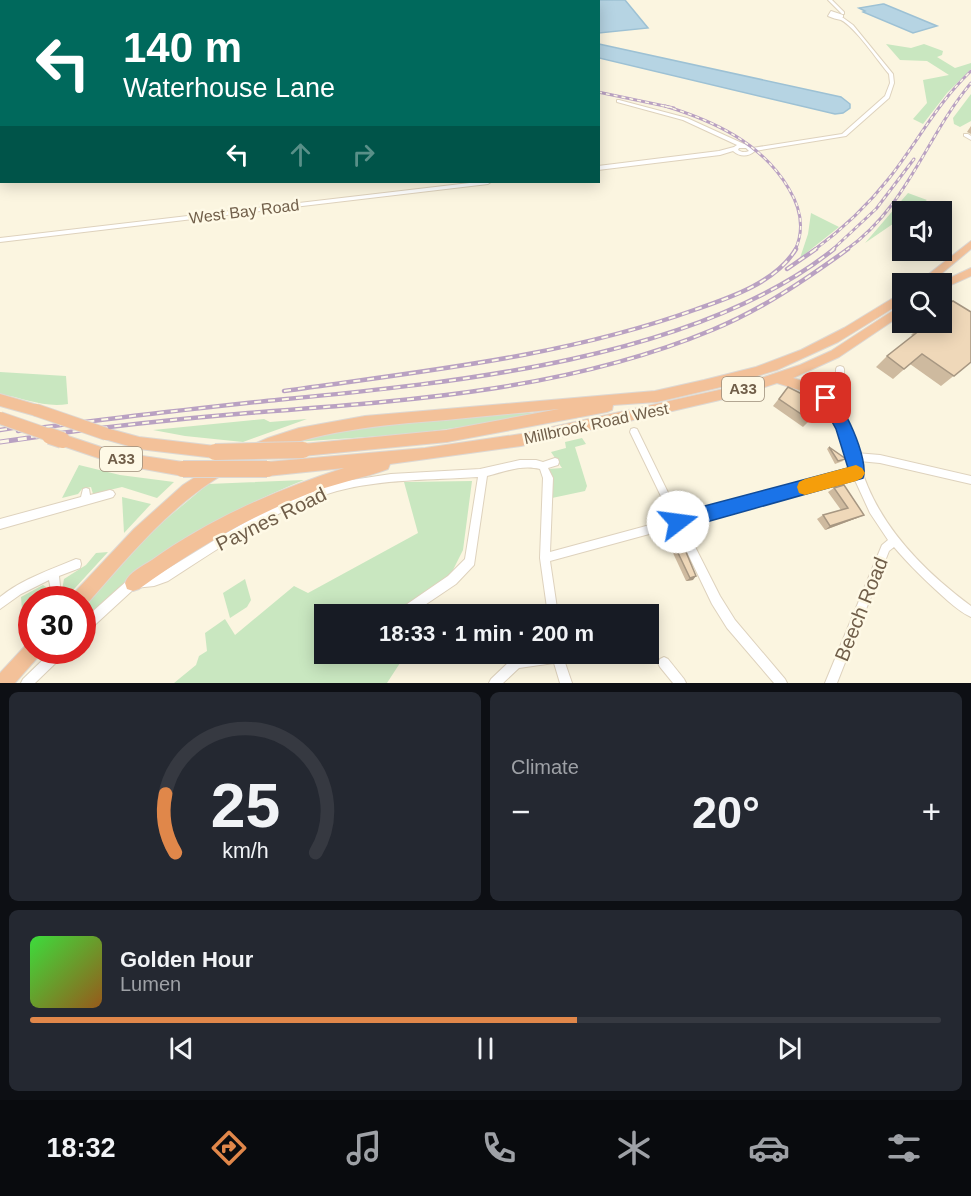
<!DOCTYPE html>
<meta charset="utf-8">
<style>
:root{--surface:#171b24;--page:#242831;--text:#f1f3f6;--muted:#9ea1a6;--line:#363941;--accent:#e0874a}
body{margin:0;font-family:Arial,sans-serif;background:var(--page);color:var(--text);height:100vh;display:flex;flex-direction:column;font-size:22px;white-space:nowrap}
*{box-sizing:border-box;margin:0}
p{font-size:20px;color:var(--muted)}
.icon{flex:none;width:33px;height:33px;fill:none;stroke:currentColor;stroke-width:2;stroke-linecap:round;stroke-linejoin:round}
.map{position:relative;height:683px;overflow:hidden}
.panel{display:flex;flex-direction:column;gap:9px;padding:9px;background:#0d0f14;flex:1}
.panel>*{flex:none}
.banner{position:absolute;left:0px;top:0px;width:600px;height:183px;box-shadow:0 3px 15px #0003;background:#00695c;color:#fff;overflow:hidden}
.buttons{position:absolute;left:892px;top:201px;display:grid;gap:12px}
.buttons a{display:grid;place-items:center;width:60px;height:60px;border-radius:0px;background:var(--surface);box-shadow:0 3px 15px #0003;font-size:30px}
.speed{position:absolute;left:18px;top:586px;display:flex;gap:12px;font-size:30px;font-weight:700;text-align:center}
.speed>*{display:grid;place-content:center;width:78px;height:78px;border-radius:50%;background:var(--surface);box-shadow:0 3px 15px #0003;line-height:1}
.speed .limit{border:9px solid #d22;background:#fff;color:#111}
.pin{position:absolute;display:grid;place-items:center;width:51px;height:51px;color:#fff;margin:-26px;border-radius:12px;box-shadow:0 3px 9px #0006}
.me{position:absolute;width:66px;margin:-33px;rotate:75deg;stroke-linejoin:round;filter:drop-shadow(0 0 4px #0008)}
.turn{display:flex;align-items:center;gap:21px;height:126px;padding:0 24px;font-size:27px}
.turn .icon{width:78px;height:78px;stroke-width:2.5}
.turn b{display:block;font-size:42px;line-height:51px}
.lanes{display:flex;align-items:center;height:57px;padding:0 24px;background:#0003;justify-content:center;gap:30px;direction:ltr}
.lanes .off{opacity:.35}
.big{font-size:45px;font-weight:600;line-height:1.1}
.panel .tile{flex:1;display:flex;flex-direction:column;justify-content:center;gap:9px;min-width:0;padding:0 21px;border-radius:9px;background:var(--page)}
.panel .dial{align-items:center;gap:0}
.dial svg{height:156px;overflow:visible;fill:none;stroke:var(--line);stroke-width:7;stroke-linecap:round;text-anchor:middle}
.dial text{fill:var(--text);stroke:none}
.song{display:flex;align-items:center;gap:18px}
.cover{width:72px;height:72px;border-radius:9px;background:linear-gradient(135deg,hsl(120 70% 55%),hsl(30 70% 35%))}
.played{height:6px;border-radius:3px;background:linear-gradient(90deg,var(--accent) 60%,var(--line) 60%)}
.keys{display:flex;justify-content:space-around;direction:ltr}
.heat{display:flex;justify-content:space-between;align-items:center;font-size:33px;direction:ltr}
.panel .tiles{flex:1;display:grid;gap:9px;grid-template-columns:1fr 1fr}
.tile:last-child{grid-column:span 2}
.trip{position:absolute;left:314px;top:604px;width:345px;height:60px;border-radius:0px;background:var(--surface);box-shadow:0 3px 15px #0003;font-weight:600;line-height:60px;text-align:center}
.tabs{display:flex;height:96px;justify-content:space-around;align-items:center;background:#090b0e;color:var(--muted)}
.tabs .icon{width:42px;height:42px}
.tabs .selected{color:var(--accent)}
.tabs b{font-size:27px;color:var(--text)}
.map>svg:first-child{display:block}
.green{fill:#c9e7c0}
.water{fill:#b6d4e3;stroke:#9dc1d4;stroke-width:1.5}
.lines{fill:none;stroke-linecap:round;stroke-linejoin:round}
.minor-casing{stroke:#ded2bd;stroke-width:2}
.highway-casing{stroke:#ddd8d3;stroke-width:2}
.minor{fill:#fff;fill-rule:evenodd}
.highway{fill:#f3c199;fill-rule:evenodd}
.rail-far2-casing{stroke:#b9a1c2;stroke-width:3}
.rail-far1-casing{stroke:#b9a1c2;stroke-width:4.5}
.rail-casing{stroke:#b9a1c2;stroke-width:5}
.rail-far2{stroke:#fef9e6;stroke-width:1.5;stroke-dasharray:4;stroke-linecap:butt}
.rail-far1{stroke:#fef9e6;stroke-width:2;stroke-dasharray:7;stroke-linecap:butt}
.rail{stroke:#fef9e6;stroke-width:3;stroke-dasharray:9;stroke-linecap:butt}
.highway-bridge-far1-casing{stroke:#ddd8d3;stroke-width:14;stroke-linecap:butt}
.highway-bridge-casing{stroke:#ddd8d3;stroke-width:18;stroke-linecap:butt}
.highway-bridge-far1{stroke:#f3c199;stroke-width:12}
.highway-bridge{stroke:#f3c199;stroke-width:16}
.wall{fill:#ceba9f}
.shaded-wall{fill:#a79782}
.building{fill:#efd8b9;stroke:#a79782;stroke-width:1.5}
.route{fill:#1a73e8;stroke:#114b97;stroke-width:1.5}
.slow{fill:#f59e0b}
.labels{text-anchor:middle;stroke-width:5;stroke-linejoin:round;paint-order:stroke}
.shield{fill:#fef9e6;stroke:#9b8c78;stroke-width:1.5}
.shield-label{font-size:15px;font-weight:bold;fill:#705e49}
.street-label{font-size:16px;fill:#705e49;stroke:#fef9e6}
.near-street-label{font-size:20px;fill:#705e49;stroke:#fef9e6}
</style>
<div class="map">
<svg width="971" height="683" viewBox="0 0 971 683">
<rect width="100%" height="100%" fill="#fbf5e0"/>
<!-- green -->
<g class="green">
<path d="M886,44L911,48L924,44L943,51L942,55L937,57L955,68L971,63V69L947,93L923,124L913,119L927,103L923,80L949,75L927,61L900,60Z"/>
<path d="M971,94V121L960,127L954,124L953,118Z"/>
<path d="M908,193L927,200L910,211L903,212V217L865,243Z"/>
<path d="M811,213L839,227L800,258L808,234Z"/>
<path d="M0,372L66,376L68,404C44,408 24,398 0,394Z"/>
<path d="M547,412L548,415L411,434L294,442C374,418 463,417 547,412Z"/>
<path d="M264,419L270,422L307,419L243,442L185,436L153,430Z"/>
<path d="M582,438L586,444L575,447L587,486L585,491L552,498L548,469L562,468L551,452L566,448L565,442Z"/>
<path d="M79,465L120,475L174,482L157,498L122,487L93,494L91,487L82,489L78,494L62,498Z"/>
<path d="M304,480C224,512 155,554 92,612L83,614L82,603L159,525L208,484Z"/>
<path d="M472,481L463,550L450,576L399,615H324V654H396L400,663L387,683H174L196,665L199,656L207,651L205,633L225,619L235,635L294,586L308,593L418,533L404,482Z"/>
<path d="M122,497L151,504L124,533Z"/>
<path d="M108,552L64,600H32L31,629L24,637L21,597L43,585L46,587L48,597L62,590L64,579L86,565L96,553Z"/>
<path d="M245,579L251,600L247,607L230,618L223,593Z"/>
</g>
<!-- water -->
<g class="water">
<path d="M0,0H625L648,28L599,33L598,2H2L0,118Z"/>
<path d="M883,4H884L937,26L913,33L863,12L865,11L859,8Z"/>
<path d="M599,44L841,97L850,104V108L843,113L835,114L599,58Z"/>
</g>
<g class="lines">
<!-- minor casing -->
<g class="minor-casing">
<g id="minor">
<path d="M828,0H832L844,12V14H842Z"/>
<path d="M831,11L843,15V17H842L853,25L893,74L894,83L889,98L846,136L755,151C748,157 740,157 733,151L720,155L598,170V166L719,151L734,147L737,145L683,120L617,102V100H619L687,118L744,144L749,145L752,148L842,134L885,96L890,83L889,74C878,61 855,27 841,20C837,19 832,18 828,16ZM739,148H746L749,151C745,153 741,152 738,150Z"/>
<path d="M964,134H968L971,136V140L964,136Z"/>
<path d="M0,150H2V153L0,154Z"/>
<path d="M2,158V164L0,165V159Z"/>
<path d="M478,182H491L488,184L0,242V238Z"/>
<path d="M840,366L843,367L844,369V389L843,391L831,399C843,415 851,434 856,453L880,455L971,476V484L880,463L859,461C875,522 921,569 971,606V617C962,613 955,607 948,601C929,584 910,566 894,547L889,551L837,683H825L882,545L888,540L870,513L854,478L684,525L720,596L735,620L785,679L787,683H774L727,628L712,604L675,527L550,561L558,615H548L540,558L543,478L540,469C522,464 504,472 487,476L474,565L456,584L410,615H396L397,611L448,576L465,559L478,477C431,480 382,479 337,491C275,508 221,547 168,581L154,586L135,588L86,633L82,634V621L129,579C140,576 151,577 161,573L223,535L269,509L318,488L339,482L391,474L480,469L520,460H536L543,462L555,458L558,459L559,462L558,465L548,468L553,478L550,552L672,519L630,432L631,429L634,428L637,429L680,517L852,470C847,450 842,428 830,410C825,403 819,398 814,391L815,389C820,387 823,390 826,394L836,387V369L837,367Z"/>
<path d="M86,488L89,489L90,495L110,490L113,491L115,494L113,497L110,498L0,529V519L81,497L83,489Z"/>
<path d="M76,559L80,560L81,564L80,568L59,576L60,586L59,590L55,591L51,590L49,580L21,594L0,609V597C22,579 50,570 76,559Z"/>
<path d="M52,651H65L64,655L35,683H21L23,679Z"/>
<path d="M540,654H562L572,683H560L554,663L519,668L503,683H489L491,679L512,659Z"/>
<path d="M664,657L668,659L684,679L686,683H673L660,667L658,663L660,659Z"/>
</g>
</g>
<!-- highway casing -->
<g class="highway-casing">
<g id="highway">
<path d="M971,241V249L929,284H916Z"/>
<path d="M971,268V276L942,289V284H937Z"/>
<path d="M903,292V302L838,342L777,370L721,387L657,402L613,405L612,410L607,412L447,442L303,456L298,454L296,450L298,446L303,444L447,430L559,409C521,413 484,416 446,420C364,426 281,434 211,482C162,515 124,562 85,606L82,607V600H71L73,594L134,529L183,485L231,454L268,438L299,428L365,416L655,391L704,380L756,367L801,350L844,328Z"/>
<path d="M903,304V314L839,357L793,378L823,387L824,391L823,395L818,396L777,383L737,396L521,446L390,464L388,469C364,478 337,483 313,492C250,516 193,550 139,589L133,591L127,589L125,583C129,572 143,566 152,560C211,518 276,490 344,468L267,476L262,474L260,469L262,464L267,462L425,448L521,434L737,386L800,365L831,351Z"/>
<path d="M0,394L41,406L43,410L41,414L36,416L0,406Z"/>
<path d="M106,428L139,437L215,446L220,447L222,452L220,457L215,458L139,449L101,438L99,434L101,430Z"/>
<path d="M62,434L116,452L183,462L188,464L190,469L188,474L183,476L116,464L57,444L55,440L57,436Z"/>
<path d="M32,642V651H41L38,657L15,683H0V673L26,645Z"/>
</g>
</g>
<!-- minor -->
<use href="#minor" class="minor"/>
<!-- highway -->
<use href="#highway" class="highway"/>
<!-- rail-far2 casing -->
<g class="rail-far2-casing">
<g id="rail-far2">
<path d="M598,92L674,108"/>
<path d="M665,106C714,121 762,143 789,189C801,209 805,229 795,250"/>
<path d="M814,250C843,229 868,205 890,177C918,141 938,102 971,71"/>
<path d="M832,250L876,209L914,159"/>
<path d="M846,250C908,206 925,138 971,83"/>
</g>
</g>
<!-- rail-far1 casing -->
<g class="rail-far1-casing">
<g id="rail-far1">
<path d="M787,269L816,249"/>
<path d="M284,391C423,371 564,357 697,309C732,297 776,282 796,249"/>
<path d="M0,430L25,426"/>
<path d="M18,431C101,419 183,410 266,401C441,384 693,362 834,249"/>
<path d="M31,437C103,427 176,419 248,413C403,401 566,391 712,330C761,310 805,280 848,249"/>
</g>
</g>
<!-- rail casing -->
<g class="rail-casing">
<path id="rail" d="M0,442L42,436"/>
</g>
<!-- rail-far2 -->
<use href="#rail-far2" class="rail-far2"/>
<!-- rail-far1 -->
<use href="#rail-far1" class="rail-far1"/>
<!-- rail -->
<use href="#rail" class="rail"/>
<!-- highway-bridge-far1 casing -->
<g class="highway-bridge-far1-casing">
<g id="highway-bridge-far1">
<path d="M36,410L106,434"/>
<path d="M0,418L55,437"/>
</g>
</g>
<!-- highway-bridge casing -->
<g class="highway-bridge-casing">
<g id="highway-bridge">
<path d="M50,436L62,440"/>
<path d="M215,452L303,450"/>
<path d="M183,469H267"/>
</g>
</g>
<!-- highway-bridge-far1 -->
<use href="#highway-bridge-far1" class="highway-bridge-far1"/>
<!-- highway-bridge -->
<use href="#highway-bridge" class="highway-bridge"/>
</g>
<!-- wall -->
<g class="wall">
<rect x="0" y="113" width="2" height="30"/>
<path d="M971,126V134L967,132Z"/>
<path d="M922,324L971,362L941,386L910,364L893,379L876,367L887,356L913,336L911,335Z"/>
<path d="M788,387L820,410L803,427L773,406Z"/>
<path d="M829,447L843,461L835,464L827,449Z"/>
<path d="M834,488L857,518L825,530L817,519L823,515L841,510L828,492Z"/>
<path d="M669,534L693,580L686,581L666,538Z"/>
</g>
<!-- shaded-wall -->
<g class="shaded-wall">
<path d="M864,515L857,518L825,530L830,526Z"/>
<path d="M696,576L693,580L686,581L690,578Z"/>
</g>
<!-- building -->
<g class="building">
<rect x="0" y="113" width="2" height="18"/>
<path d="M953,301L971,312V362L954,376L922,354L904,369L887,356L925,326L922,324L924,322H942V309Z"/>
<path d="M788,387L800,393L820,410L810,420L779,399Z"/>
<path d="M829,447L846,459L838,461Z"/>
<path d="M844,485L864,515L830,526L823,515L848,508L834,488Z"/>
<path d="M678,533L696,576L690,578L669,534Z"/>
</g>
<!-- route -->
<path class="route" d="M826,392C843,398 870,462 863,478L678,530L672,528L669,522L672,515L678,513L848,468L836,429L819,398L821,393Z"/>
<!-- slow -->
<path class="slow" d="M856,465L862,468L865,473L862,478L856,481L805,495L799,493L797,487L799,482L805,479Z"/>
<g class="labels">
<!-- shield labels -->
<g class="shield">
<rect x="722" y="377" width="42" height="24" rx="4.5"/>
<rect x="100" y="447" width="42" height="24" rx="4.5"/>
</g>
<g class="shield-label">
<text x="743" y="394">A33</text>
<text x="121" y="464">A33</text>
</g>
<!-- street labels -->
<g class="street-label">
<text transform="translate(244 211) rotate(-7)" y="6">West Bay Road</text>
<text transform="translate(596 423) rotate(-12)" y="6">Millbrook Road West</text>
</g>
<!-- near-street labels -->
<g class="near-street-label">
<text transform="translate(271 519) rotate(-26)" y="7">Paynes Road</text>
<text transform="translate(861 609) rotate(-68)" y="7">Beech Road</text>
</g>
</g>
</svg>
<div class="buttons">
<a><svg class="icon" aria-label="sound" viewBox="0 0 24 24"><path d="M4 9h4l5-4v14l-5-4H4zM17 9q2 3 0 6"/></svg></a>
<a><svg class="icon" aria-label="search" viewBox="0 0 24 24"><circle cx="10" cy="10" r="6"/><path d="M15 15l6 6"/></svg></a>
</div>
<div class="speed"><div class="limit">30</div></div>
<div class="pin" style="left:826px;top:398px;background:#d93025"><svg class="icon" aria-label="arrive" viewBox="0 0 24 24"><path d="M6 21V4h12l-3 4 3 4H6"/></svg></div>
<svg class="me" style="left:678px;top:522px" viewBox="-20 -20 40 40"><circle r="19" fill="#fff"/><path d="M0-13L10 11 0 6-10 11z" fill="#1a73e8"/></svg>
<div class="trip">18:33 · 1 min · 200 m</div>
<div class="banner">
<div class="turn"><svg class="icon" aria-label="left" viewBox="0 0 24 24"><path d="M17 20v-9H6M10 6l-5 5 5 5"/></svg><div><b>140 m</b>Waterhouse Lane</div></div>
<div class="lanes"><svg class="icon" aria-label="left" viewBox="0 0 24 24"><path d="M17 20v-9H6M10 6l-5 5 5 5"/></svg><svg class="icon off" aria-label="ahead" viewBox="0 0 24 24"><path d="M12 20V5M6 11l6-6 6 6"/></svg><svg class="icon off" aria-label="right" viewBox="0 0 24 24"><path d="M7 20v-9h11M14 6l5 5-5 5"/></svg></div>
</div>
</div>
<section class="panel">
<div class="tiles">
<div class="tile dial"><svg viewBox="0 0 100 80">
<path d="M14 69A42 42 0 1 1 86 69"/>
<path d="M14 69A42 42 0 0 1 9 39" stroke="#e0874a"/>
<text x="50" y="56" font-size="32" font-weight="700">25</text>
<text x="50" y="72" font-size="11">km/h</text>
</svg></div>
<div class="tile"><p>Climate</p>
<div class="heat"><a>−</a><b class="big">20°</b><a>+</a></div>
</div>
<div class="tile">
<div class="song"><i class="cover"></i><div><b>Golden Hour</b><p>Lumen</p></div></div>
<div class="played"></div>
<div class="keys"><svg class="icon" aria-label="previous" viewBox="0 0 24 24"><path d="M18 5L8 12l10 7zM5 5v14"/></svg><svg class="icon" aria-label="pause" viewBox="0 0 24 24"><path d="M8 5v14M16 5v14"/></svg><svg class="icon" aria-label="next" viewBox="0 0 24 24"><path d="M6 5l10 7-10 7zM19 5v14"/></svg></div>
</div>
</div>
</section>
<nav class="tabs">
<b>18:32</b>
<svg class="icon selected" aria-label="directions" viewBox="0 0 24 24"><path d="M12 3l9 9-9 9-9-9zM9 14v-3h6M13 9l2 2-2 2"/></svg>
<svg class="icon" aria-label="music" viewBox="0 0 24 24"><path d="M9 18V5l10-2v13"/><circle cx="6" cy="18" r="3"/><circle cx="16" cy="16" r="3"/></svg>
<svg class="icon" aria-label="phone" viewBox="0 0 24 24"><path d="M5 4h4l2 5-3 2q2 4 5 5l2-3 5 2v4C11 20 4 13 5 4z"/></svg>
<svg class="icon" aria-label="climate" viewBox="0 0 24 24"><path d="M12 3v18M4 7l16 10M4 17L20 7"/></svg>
<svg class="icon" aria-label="car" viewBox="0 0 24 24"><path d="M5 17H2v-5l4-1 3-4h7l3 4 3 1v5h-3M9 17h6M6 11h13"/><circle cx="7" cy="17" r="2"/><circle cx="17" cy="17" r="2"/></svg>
<svg class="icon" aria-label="filters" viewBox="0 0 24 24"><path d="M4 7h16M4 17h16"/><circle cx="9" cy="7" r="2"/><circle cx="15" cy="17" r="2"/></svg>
</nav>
